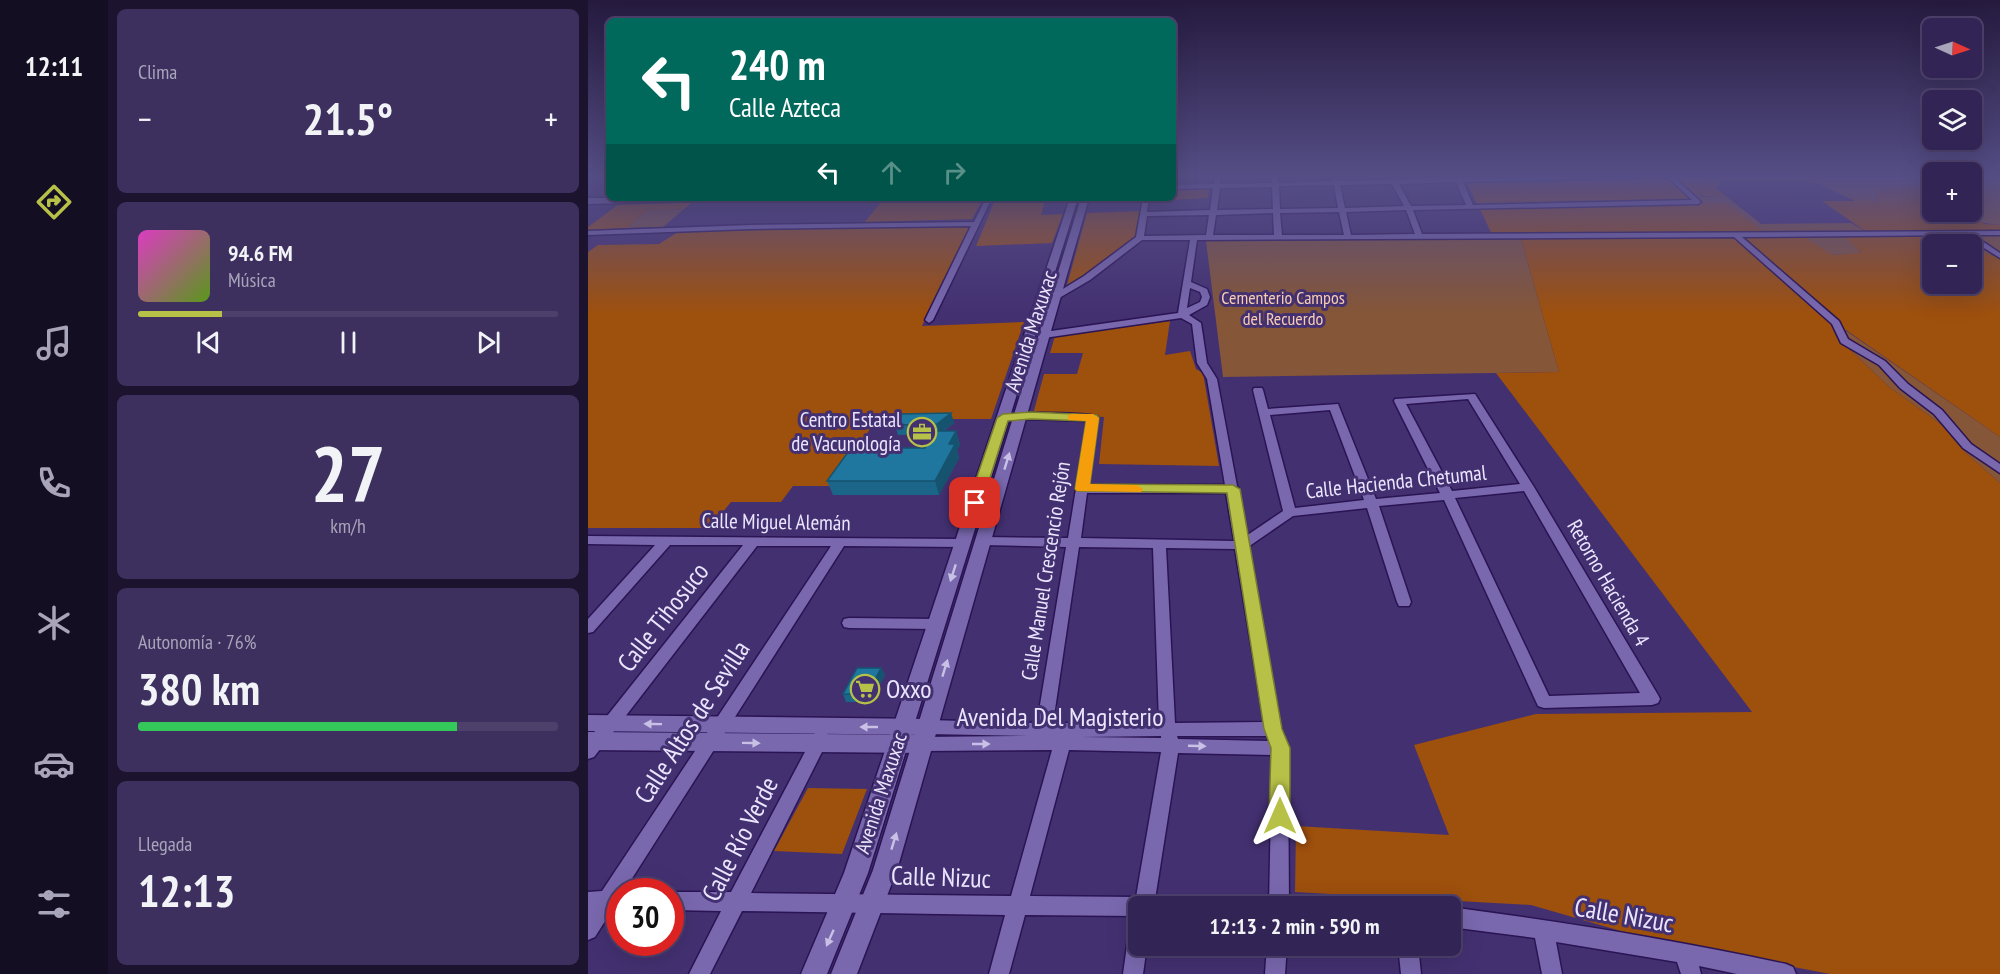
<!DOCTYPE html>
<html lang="es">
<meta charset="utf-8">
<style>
:root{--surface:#322455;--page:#3d305f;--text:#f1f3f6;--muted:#a8a4b9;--line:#4d416c;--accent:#b7c147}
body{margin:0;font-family:"PT Sans Narrow",sans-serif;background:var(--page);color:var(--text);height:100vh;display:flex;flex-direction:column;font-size:22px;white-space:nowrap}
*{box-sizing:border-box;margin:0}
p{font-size:20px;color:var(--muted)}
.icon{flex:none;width:33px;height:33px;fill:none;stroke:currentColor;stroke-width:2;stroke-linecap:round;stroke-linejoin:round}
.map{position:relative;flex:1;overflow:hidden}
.sheet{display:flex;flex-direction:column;gap:9px;padding:9px;background:#1c142f;width:480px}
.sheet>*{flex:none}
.banner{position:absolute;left:18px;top:18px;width:570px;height:183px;border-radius:9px;box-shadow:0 6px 24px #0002,0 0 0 2px var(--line);background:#00695c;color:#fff;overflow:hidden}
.needle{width:39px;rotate:93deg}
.buttons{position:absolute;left:1334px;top:18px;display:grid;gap:12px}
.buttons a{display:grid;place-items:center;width:60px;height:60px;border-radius:9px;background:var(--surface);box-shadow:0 6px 24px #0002,0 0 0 2px var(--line);font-size:30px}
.speed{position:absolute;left:18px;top:878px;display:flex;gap:12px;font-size:30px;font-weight:700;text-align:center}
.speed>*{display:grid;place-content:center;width:78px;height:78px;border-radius:50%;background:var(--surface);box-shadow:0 6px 24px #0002,0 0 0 2px var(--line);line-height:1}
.speed .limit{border:9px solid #d22;background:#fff;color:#111}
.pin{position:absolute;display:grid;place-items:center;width:51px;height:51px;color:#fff;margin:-26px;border-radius:12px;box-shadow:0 3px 9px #0006}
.me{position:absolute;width:66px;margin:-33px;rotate:0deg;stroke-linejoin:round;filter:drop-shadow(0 0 4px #0008)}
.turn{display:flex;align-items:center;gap:21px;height:126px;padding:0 24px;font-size:27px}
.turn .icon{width:78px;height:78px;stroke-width:2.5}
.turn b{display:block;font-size:42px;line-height:51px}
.lanes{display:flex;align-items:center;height:57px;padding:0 24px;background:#0003;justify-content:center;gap:30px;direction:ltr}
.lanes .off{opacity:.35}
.big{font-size:45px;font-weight:800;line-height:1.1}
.sheet .tile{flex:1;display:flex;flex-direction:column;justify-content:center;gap:9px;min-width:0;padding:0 21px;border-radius:9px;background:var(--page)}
.sheet .dial{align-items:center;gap:0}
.dial b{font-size:78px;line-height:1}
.song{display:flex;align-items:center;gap:18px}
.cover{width:72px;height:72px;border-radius:9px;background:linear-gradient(135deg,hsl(310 70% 55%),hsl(90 70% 35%))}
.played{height:6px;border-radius:3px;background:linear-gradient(90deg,var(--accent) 20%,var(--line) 20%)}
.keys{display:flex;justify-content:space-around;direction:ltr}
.heat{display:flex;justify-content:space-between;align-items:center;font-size:33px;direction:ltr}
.charge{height:9px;border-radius:4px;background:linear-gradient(90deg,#34c759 76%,var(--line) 0)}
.trip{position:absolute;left:540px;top:896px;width:333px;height:60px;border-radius:9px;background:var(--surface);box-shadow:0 6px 24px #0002,0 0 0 2px var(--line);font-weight:800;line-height:60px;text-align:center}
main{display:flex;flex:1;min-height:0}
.menu{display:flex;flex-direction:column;width:108px;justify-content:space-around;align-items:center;background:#140e22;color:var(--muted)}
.menu .icon{width:42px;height:42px}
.menu .on{color:var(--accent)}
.menu b{font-size:27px;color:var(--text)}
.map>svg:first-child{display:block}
.green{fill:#855637}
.forest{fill:#9e500d}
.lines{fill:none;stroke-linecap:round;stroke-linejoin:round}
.minor-casing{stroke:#2a1453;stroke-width:3}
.tertiary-casing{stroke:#2a1453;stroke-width:3}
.secondary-casing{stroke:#2a1453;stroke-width:3}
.minor{fill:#7968ae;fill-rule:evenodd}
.tertiary{fill:#7968ae;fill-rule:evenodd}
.secondary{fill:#7968ae;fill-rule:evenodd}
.wall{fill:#1b6588}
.shaded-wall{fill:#16536f}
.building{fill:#1f769e;stroke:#16536f;stroke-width:1.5}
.oneway{fill:#c8c0e5}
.route{fill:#b7c147;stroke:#777d2e;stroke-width:1.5}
.slow{fill:#f59e0b}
.labels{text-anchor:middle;stroke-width:6;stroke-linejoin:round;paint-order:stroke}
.far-park-label{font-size:18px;fill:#f9cdb1;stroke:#433071}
.street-label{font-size:21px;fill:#eae5fd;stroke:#433071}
.poi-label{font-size:21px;fill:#eae5fd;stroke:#433071;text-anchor:end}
.near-street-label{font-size:26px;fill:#eae5fd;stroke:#433071}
.near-poi-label{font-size:26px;fill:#eae5fd;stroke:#433071;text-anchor:start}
</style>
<main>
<nav class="menu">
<b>12:11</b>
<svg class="icon on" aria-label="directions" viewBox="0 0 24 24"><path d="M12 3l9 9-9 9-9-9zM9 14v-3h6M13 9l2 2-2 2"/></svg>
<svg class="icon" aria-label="music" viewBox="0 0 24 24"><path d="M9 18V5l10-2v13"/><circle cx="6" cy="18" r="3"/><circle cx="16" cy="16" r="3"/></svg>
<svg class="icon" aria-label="phone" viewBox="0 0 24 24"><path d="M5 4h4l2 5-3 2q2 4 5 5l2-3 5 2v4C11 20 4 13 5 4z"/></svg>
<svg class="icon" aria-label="climate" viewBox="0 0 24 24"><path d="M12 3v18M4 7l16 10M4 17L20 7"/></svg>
<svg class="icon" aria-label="car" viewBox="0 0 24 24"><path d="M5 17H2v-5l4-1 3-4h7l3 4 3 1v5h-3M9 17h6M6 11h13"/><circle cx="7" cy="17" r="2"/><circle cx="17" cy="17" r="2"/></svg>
<svg class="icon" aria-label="filters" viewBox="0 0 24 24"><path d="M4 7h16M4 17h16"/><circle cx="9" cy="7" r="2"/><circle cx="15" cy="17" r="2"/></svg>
</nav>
<section class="sheet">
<div class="tile"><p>Clima</p>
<div class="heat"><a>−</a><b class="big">21.5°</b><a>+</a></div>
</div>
<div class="tile">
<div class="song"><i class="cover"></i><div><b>94.6 FM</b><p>Música</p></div></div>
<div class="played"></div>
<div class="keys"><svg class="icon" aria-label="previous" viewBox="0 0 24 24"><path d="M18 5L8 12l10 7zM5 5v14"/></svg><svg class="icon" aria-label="pause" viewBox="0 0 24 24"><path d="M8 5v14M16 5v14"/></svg><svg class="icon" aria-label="next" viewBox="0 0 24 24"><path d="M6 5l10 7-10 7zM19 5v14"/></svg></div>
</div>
<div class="tile dial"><b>27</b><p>km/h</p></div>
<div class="tile"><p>Autonomía · 76%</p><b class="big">380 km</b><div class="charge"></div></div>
<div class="tile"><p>Llegada</p><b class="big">12:13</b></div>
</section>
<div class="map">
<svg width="1412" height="974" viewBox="0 0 1412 974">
<rect width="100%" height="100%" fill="#433071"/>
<!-- green -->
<g class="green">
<path d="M1086,177H1096L1091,181L1114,197L1138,196L1173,224L1263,223L1280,233H1412V257L1383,251V244H1371L1364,237L1257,236L1274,254L1243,255L1215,236L891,207L888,202L1102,199L1081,179Z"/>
<path d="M1111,177H1344V189L1305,187L1287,194L1290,203L1261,198L1231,184L1217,181H1133L1132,184Z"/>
<path d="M1383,177H1412V225C1397,224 1384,221 1371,212H1383Z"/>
<path d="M96,209L75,227L38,228L59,211Z"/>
<path d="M933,239L971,372L635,377L618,241Z"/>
<path d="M1257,330L1412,437V483L1379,454L1354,425L1300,386L1254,342L1252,332Z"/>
</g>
<!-- forest -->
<g class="forest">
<path d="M1052,177H1086L1081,179L1103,199L888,202L879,183L1053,180Z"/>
<path d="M1096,177L1116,178L1132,184L1128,189L1138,196C1113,197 1109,197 1090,181Z"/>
<path d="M621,187L620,198L564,201V198H585V188Z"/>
<path d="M1305,187L1344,189V212H1371L1379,217L1397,224L1412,225V233H1280L1234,201H1267L1261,198L1290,202L1287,194Z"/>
<path d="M296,198H395L384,219L277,222Z"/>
<path d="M408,198H458L453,215L475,214L464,243L388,246Z"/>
<path d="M108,199L96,209L59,211L38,228L0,230V227L35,201Z"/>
<path d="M1138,203L1180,236H1215L1244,255L1273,253L1256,236L1364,237L1371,244H1344V284H1383V251L1412,257V437L1258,330L1252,333L1254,342L1300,386L1354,425L1379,454L1412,483V974H1242L1064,940L943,905L707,892L708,826L861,835L826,745L948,714L1164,712L908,373L971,372L933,239H906L891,207Z"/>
<path d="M554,211L552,231L548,237L485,283L479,285L499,213Z"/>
<path d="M383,225L334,326L436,322L403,419H289L243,486H205L193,502H143L122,528H0V252L10,245L71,244L90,232Z"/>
<path d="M582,321L577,355L602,351L608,369L615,373L631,466L511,464L516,417L445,414L456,374H489L495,353H462L467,336Z"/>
<path d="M220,788L279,789L254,854L186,851Z"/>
</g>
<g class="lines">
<!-- minor casing -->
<g class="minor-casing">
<g id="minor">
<path d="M627,177H633L632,184L684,183V177H690V183L745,181L748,178L751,181L802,180L804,177L809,180L866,177H1007L1004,179L875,182L885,205L1104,200L1083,180L1074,177H1086L1113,202L1110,204L825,210L834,234L1412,231V235H1385L1412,253V258L1375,235L1154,237L1251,321L1260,339L1297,361L1320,384L1354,410L1383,444L1412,464V473L1375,448L1346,414L1312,388L1291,365L1253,343L1244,324L1146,237L609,240L603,282L619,289L622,297L619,305L601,315L613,323L619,363L629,379L649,486L651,489L650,491L658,536L695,511L665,390L666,388H674L675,390L680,409L750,404L788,499L852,493L806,401L807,399L887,394L946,487L1070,695L1072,699L1070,703L1064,705L956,708L950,706L856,500L791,506L823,602L821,606H811L809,602L779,508L705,516L660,547L693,729L700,748L701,906H681L684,755L590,753L566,906H550V916L437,915L421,974H401L417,915L154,911L122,974H101L133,911L82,910V892H143L227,733L233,731L239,733L241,738L163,893L423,896L464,750L334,751L328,749L326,744L328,739L334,737L441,736L340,734L334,732L332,727L334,722L340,720L449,723L478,547L395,545L389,541L395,537L480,538L499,421L443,419L415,421L410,418C420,410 493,413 509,416L510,418L500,485H637L619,379L609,363L604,324L593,318L456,338L451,335L456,332L590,313L602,240H554L502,280L454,308L447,306L496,276L548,237L555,198H561L559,212L622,210L625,188L585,189V185L626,184ZM868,182L878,205L823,206L811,184ZM804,184L816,206L757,208L752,185ZM746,185L750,208L692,209L691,186ZM684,187L685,209L629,210L632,188ZM818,210L827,234L763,235L758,212ZM751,212L756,235H694L692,213ZM685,213L686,235H625L628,215ZM621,215L618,235L556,236L559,216ZM602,288L612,292L614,297L612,302L599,308ZM880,399L932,484L864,491L818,404ZM742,410L776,500L707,508L682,415ZM936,491L1052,693L961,696L867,498ZM499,493H638L646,541L493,538ZM491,547L565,548L571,723H465ZM578,548L647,549L676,722L587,723ZM573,736V738L494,737ZM589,736H679L681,741L590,739ZM481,750L573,752L548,897L442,896Z"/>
<path d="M398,198H404L345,320L341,323L337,320L383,226L162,229L0,235V231L162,225L386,222Z"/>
<path d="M0,536L374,539L381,543L374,547L256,546L36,891H32V909L24,910L7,937L0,940V892L14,891L243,546H169L6,757L0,759V740L155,545H82L5,632L0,633V619L67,545L0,544Z"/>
<path d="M261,618L348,619L353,620L355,624L353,628L348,629L261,628L256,627L254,623L256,619Z"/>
<path d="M862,907C976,922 1087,940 1198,964L1205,967L1208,974H1149L1111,966L1113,974H1093L1089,962L968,942L974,974H954L947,938L862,927Z"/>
<path d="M550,928V945H559L555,974H535L540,938L543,931Z"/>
<path d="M679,945H699L697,974H677Z"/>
<path d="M810,945H830L833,974H813Z"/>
</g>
</g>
<!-- tertiary casing -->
<g class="tertiary-casing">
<g id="tertiary">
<path d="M0,198H121L117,201L0,204Z"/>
<path d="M0,715L340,719L347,721L350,727L347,733L340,735L0,731Z"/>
<path d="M0,732L334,735L341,738L344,744L341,750L334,753L0,750Z"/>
</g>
</g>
<!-- secondary casing -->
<g class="secondary-casing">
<g id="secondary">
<path d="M482,198H490L280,873L239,974H213L256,873Z"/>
<path d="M493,198H501L309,870L269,974H243L285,870Z"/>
</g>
</g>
<!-- minor -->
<use href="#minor" class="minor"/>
<!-- tertiary -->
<use href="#tertiary" class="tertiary"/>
<!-- secondary -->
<use href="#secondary" class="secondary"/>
</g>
<!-- wall -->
<g class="wall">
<path d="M363,413L366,423L356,431H368L372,445L369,450L371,458L351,495H245L239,481L337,448L345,434L310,435L307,425Z"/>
<path d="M293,668L297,675L282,702H258L255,694Z"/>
</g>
<!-- shaded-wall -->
<g class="shaded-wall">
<path d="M363,413L366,423L351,434L349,424Z"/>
<path d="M368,431L372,445L369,450L371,458L351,495L347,481L361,444Z"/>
<path d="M293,668L297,675L282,702L279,695Z"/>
</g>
<!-- building -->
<g class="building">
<path d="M363,413L349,424L307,425L314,414Z"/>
<path d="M347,431H368L361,444H367L347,481H239L263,448H337Z"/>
<path d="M269,668H293L279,695L255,694Z"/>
</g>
<!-- one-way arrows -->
<defs><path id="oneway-solid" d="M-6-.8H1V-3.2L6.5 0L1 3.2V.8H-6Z" transform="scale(1.5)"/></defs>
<g class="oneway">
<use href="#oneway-solid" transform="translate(419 461) rotate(-73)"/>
<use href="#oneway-solid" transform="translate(365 573) rotate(108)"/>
<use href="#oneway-solid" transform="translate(357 668) rotate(-73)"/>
<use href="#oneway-solid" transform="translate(65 724) rotate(-179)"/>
<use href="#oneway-solid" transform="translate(281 727) rotate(-180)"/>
<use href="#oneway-solid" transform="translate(163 743) rotate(1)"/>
<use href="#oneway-solid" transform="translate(393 744)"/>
<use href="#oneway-solid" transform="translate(609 746) rotate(2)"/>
<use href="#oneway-solid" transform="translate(306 841) rotate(-73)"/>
<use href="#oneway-solid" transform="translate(242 938) rotate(114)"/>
</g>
<!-- sky -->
<linearGradient id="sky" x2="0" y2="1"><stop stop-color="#251a3e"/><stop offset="0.56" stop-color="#554e86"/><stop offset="1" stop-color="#554e86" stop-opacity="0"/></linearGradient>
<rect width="1412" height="314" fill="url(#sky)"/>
<!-- route -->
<path class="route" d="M443,412L509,415L511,418L502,484L645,485L652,489L694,729L702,748V816L699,822L692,825L684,822L681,816L683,748L676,729L639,493L489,491L487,489L498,421L443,419L420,421L394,503L387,508L382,506L380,503L409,418L415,414Z"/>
<!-- slow -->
<path class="slow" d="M484,414H505L511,418L502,484L549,485L555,489L553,492L489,491L487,489L498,421L480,420V415Z"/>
<!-- icons -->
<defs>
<g id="office-ring" transform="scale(1.5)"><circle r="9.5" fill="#433071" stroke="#b7c147" stroke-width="1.5"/><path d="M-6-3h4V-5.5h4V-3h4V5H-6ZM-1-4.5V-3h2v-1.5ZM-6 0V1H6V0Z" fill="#b7c147"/></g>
<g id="supermarket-ring" transform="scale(1.5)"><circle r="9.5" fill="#433071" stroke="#b7c147" stroke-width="1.5"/><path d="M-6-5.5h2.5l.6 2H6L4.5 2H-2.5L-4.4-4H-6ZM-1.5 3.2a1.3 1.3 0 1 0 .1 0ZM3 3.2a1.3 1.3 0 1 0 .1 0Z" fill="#b7c147"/></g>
</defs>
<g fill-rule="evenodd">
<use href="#office-ring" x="334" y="432"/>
<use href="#supermarket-ring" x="277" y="689"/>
</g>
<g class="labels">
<!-- far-park labels -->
<g class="far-park-label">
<text x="695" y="304">Cementerio Campos<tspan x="695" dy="21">del Recuerdo</tspan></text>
</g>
<!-- street labels -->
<g class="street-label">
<text transform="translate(443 331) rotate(-72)" y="7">Avenida Maxuxac</text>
<text transform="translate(808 482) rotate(-6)" y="7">Calle Hacienda Chetumal</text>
<text transform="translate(188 522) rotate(1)" y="7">Calle Miguel Alemán</text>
<text transform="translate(458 571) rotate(-81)" y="7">Calle Manuel Crescencio Rejón</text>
<text transform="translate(1020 583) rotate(60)" y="7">Retorno Hacienda 4</text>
<text transform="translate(293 793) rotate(-72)" y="7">Avenida Maxuxac</text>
</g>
<!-- poi labels -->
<g class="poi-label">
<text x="313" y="427">Centro Estatal<tspan x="313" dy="24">de Vacunología</tspan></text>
</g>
<!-- near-street labels -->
<g class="near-street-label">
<text transform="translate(75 617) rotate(-52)" y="9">Calle Tihosuco</text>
<text x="472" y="726">Avenida Del Magisterio</text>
<text transform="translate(104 722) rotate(-57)" y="9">Calle Altos de Sevilla</text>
<text transform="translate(152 839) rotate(-63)" y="9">Calle Río Verde</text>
<text transform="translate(353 877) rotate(2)" y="9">Calle Nizuc</text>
<text transform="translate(1036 915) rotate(10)" y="9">Calle Nizuc</text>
</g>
<!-- near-poi labels -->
<g class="near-poi-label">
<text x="298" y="698">Oxxo</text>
</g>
</g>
</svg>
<div class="buttons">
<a><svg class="needle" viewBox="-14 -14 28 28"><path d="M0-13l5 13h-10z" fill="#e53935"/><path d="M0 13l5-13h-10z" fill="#a8a4b9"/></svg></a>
<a><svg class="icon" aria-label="layers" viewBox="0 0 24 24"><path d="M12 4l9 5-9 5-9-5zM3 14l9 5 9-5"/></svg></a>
<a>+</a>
<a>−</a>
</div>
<div class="speed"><div class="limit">30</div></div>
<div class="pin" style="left:387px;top:503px;background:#d93025"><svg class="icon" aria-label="arrive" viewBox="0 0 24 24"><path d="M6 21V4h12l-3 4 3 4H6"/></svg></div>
<svg class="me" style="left:692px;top:816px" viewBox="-20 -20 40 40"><path d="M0-17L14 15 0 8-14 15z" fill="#b7c147" stroke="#fff" stroke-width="4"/></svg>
<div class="trip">12:13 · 2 min · 590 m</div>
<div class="banner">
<div class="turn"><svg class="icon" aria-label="left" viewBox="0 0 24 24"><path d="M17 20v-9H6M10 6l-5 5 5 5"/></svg><div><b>240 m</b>Calle Azteca</div></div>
<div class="lanes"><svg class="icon" aria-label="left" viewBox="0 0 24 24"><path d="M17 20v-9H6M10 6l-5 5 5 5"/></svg><svg class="icon off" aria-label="ahead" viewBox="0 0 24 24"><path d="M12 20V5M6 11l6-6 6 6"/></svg><svg class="icon off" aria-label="right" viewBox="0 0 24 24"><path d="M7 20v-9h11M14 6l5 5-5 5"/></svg></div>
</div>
</div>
</main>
